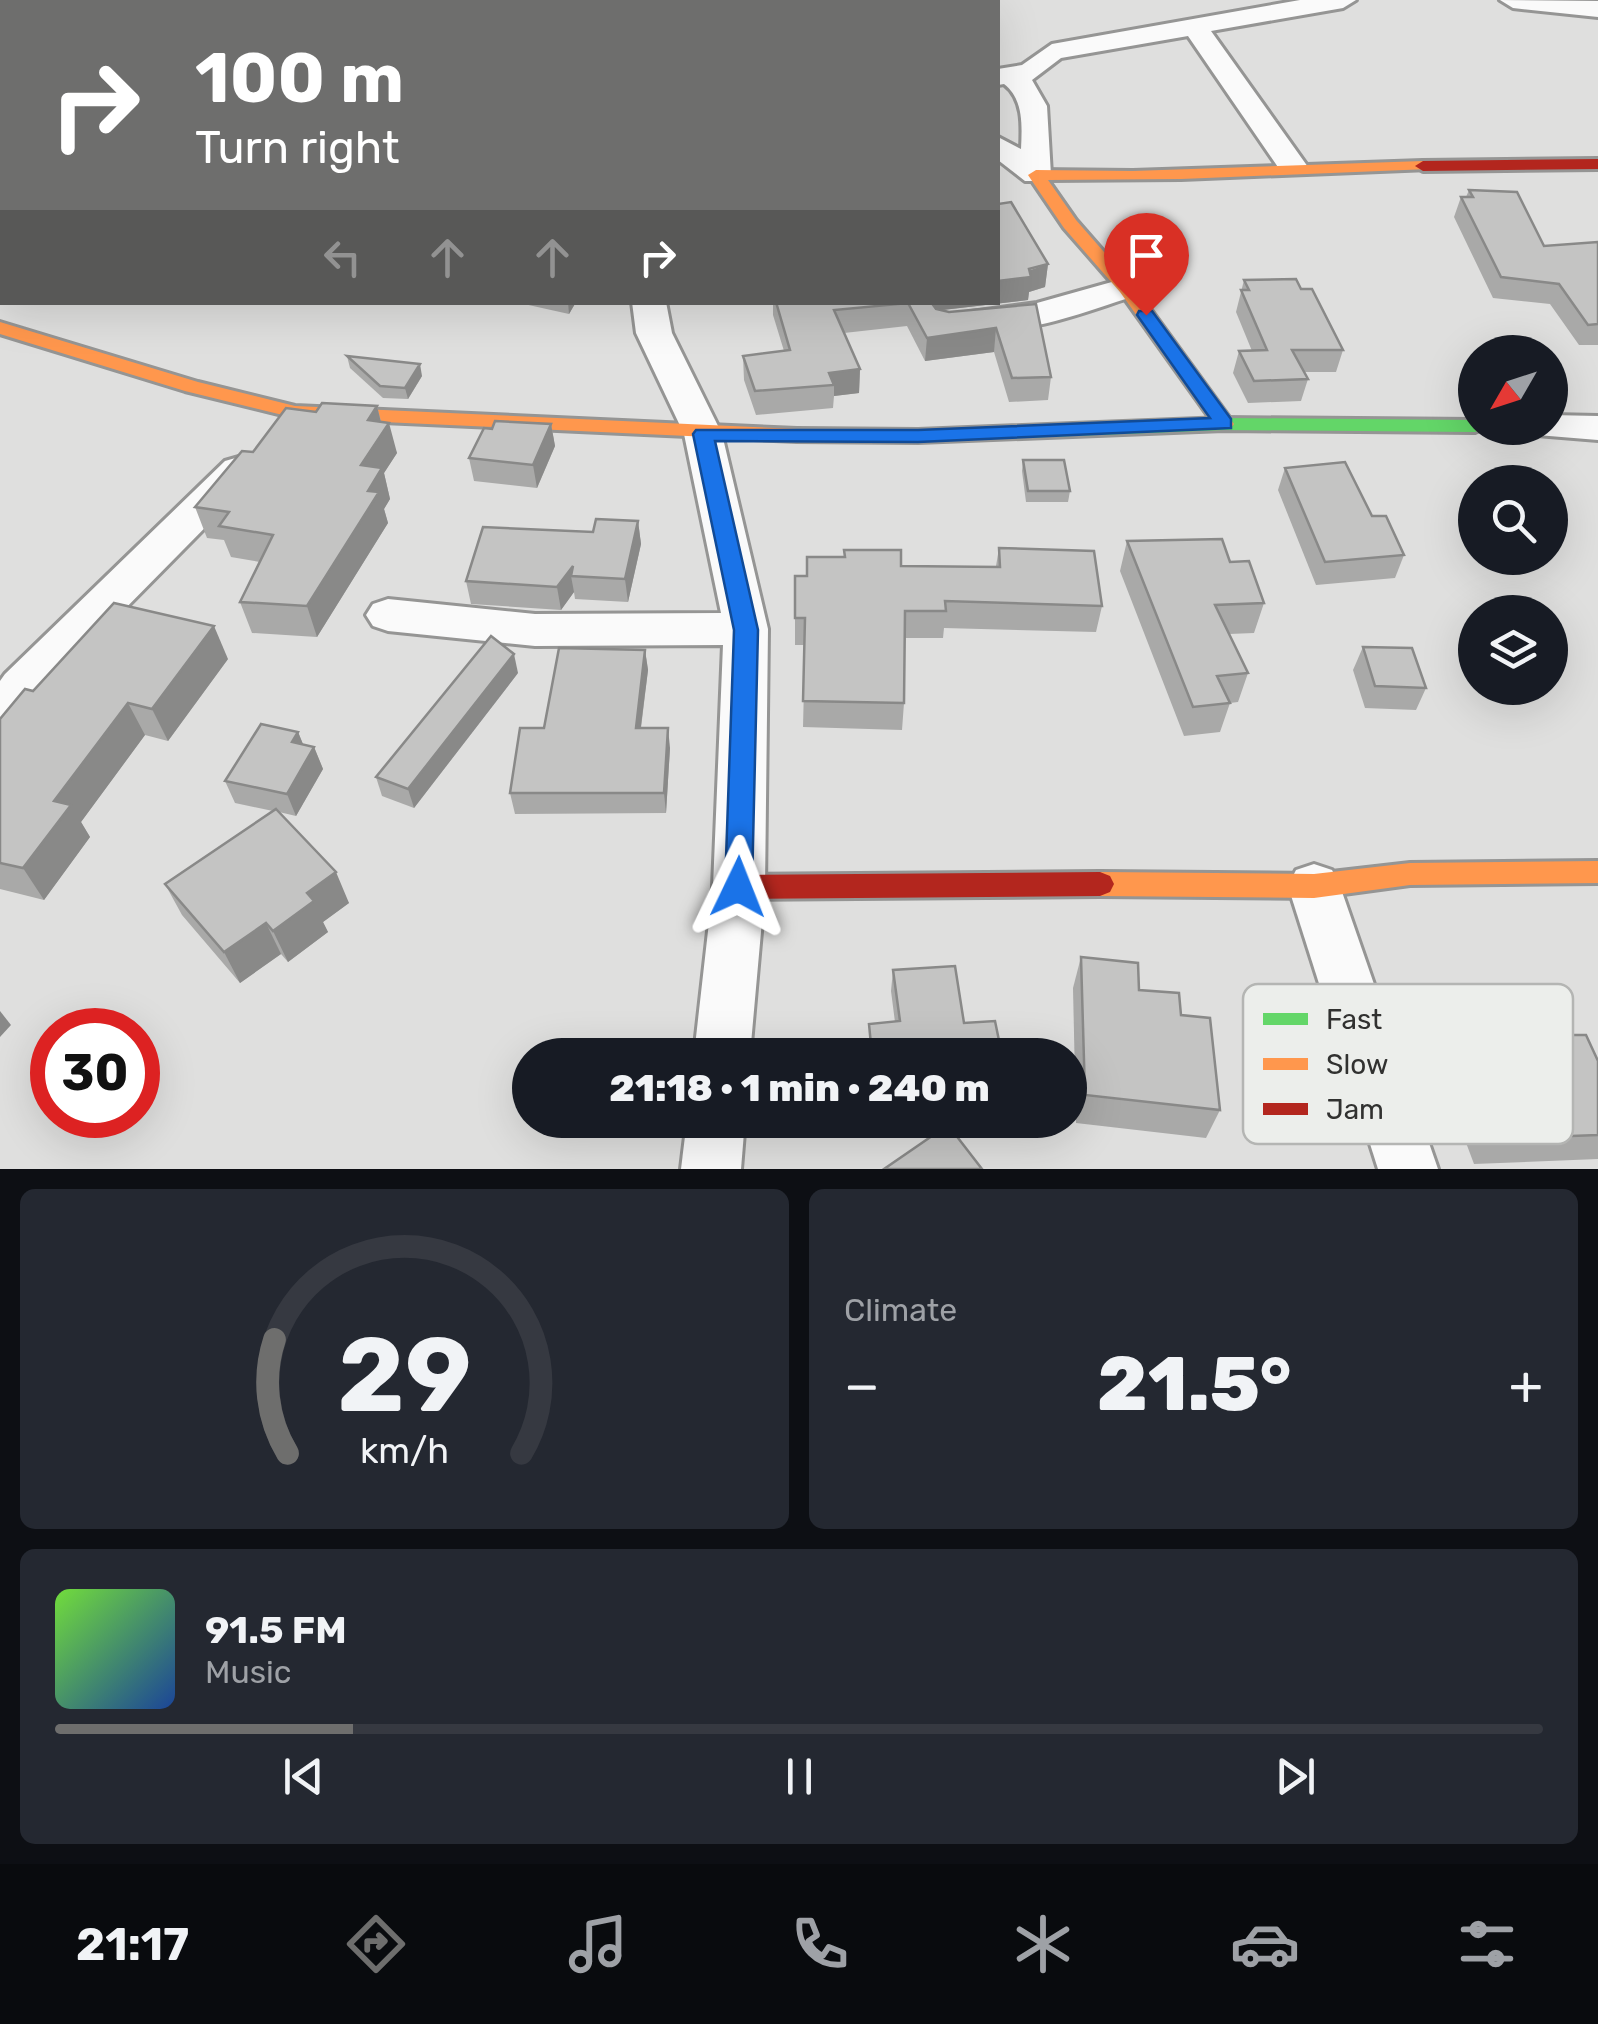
<!DOCTYPE html>
<meta charset="utf-8">
<style>
:root{--surface:#171b24;--page:#242831;--text:#f1f3f6;--muted:#9ea1a6;--line:#363941;--accent:#6e6e6d}
body{margin:0;font-family:Rubik,sans-serif;background:var(--page);color:var(--text);height:100vh;display:flex;flex-direction:column;font-size:38px;white-space:nowrap}
*{box-sizing:border-box;margin:0}
p{font-size:32px;color:var(--muted)}
.icon{flex:none;width:55px;height:55px;fill:none;stroke:currentColor;stroke-width:2;stroke-linecap:round;stroke-linejoin:round}
.map{position:relative;height:1169px;overflow:hidden}
.sheet{display:flex;flex-direction:column;gap:20px;padding:20px;background:#0d0f14;flex:1}
.sheet>*{flex:none}
.guide{position:absolute;left:0px;top:0px;width:1000px;height:305px;box-shadow:0 10px 40px #0002;background:#6e6e6d;color:#fff;overflow:hidden}
.needle{width:65px;rotate:231deg}
.controls{position:absolute;left:1458px;top:335px;display:grid;gap:20px}
.controls a{display:grid;place-items:center;width:110px;height:110px;border-radius:50%;background:var(--surface);box-shadow:0 10px 40px #0002;font-size:50px}
.speed{position:absolute;left:30px;top:1008px;display:flex;gap:20px;font-size:50px;font-weight:700;text-align:center}
.speed>*{display:grid;place-content:center;width:130px;height:130px;border-radius:50%;background:var(--surface);box-shadow:0 10px 40px #0002;line-height:1}
.speed .limit{border:15px solid #d22;background:#fff;color:#111}
.pin{position:absolute;display:grid;place-items:center;width:85px;height:85px;color:#fff;margin:-102px -42px;border-radius:50% 50% 50% 0;rotate:-45deg;box-shadow:0 0 10px #0007}
.pin .icon{rotate:45deg}
.me{position:absolute;width:110px;margin:-55px;rotate:2deg;stroke-linejoin:round;filter:drop-shadow(0 0 8px #0008)}
.turn{display:flex;align-items:center;gap:35px;height:210px;padding:0 30px;font-size:45px}
.turn .icon{width:130px;height:130px;stroke-width:2.5}
.turn b{display:block;font-size:70px;line-height:85px}
.lanes{display:flex;align-items:center;height:95px;padding:0 30px;background:#0003;justify-content:center;gap:50px;direction:ltr}
.lanes .off{opacity:.35}
.big{font-size:75px;font-weight:800;line-height:1.1}
.sheet .card{flex:1;display:flex;flex-direction:column;justify-content:center;gap:15px;min-width:0;padding:0 35px;border-radius:15px;background:var(--page)}
.sheet .dial{align-items:center;gap:0}
.dial svg{height:260px;overflow:visible;fill:none;stroke:var(--line);stroke-width:7;stroke-linecap:round;text-anchor:middle}
.dial text{fill:var(--text);stroke:none}
.song{display:flex;align-items:center;gap:30px}
.cover{width:120px;height:120px;border-radius:15px;background:linear-gradient(135deg,hsl(100 70% 55%),hsl(220 70% 35%))}
.played{height:10px;border-radius:5px;background:linear-gradient(90deg,var(--accent) 20%,var(--line) 20%)}
.keys{display:flex;justify-content:space-around;direction:ltr}
.heat{display:flex;justify-content:space-between;align-items:center;font-size:55px;direction:ltr}
.sheet .tiles{flex:1;display:grid;gap:20px;grid-template-columns:1fr 1fr}
.card:last-child{grid-column:span 2}
.trip{position:absolute;left:512px;top:1038px;width:575px;height:100px;border-radius:50px;background:var(--surface);box-shadow:0 10px 40px #0002;font-weight:800;line-height:100px;text-align:center}
.dock{display:flex;height:160px;justify-content:space-around;align-items:center;background:#090b0e;color:var(--muted)}
.dock .icon{width:70px;height:70px}
.dock .current{color:var(--accent)}
.dock b{font-size:45px;color:var(--text)}
.map>svg:first-child{display:block}
.lines{fill:none;stroke-linecap:round;stroke-linejoin:round}
.street-casing{stroke:#959594;stroke-width:6}
.fast-casing{stroke:#959594;stroke-width:6}
.slow-casing{stroke:#959594;stroke-width:6}
.jam-casing{stroke:#959594;stroke-width:6}
.street{fill:#fafafa;fill-rule:evenodd}
.fast{fill:#63d668;fill-rule:evenodd}
.slow{fill:#ff974d;fill-rule:evenodd}
.jam{fill:#b3261e;fill-rule:evenodd}
.wall{fill:#a9a9a8}
.shaded-wall{fill:#898988}
.building{fill:#c4c4c3;stroke:#898988;stroke-width:2.5}
.route{fill:#1a73e8;stroke:#114b97;stroke-width:2.5}
.key{fill:#eceeeb;stroke:#b4b5b3;stroke-width:2.5}
.key-label{font-size:28px;fill:#313130}
</style>
<div class="map">
<svg width="1598" height="1169" viewBox="0 0 1598 1169">
<rect width="100%" height="100%" fill="#dfdfde"/>
<g class="lines">
<!-- street casing -->
<g class="street-casing">
<g id="street">
<path d="M410,0H436V2H411Z"/>
<path d="M1300,0H1356L1343,8L1211,31L1308,167L1304,173H1282L1188,36L1061,58L1032,80L1047,106L1051,175L1047,181H1025L998,160V137L1021,149C1022,127 1024,99 1004,84L998,85V69L1022,65L1052,44Z"/>
<path d="M1500,0L1598,1V17L1513,8Z"/>
<path d="M1126,278L1138,281L1143,288L1138,295C1088,310 1023,339 971,326L966,319L971,312L1037,303Z"/>
<path d="M632,302H666L672,333L722,434L768,629L765,887L750,1055H694L713,887L723,645L535,646L388,631L373,626L366,615L373,604L388,599L535,614L721,613L684,434L636,333Z"/>
<path d="M1550,415L1598,416V440L1537,435L1531,428H1550Z"/>
<path d="M239,457L253,461L259,470L253,479L37,698L16,730L0,735V681L5,674L225,461Z"/>
<path d="M1314,864L1332,870L1340,886L1438,1169H1378L1288,886L1296,870Z"/>
<path d="M687,1120H745L741,1169H681Z"/>
</g>
</g>
<!-- fast casing -->
<g class="fast-casing">
<path id="fast" d="M1224,418L1475,420V428H1484L1475,432L1224,430L918,442L797,441L787,435L797,429L918,430Z"/>
</g>
<!-- slow casing -->
<g class="slow-casing">
<g id="slow">
<path d="M1423,161L1431,166L1429,169L1181,179L1048,180L1076,220L1132,284L1231,420L1234,424L1231,428H1217L1120,292L1064,228L1028,175L1036,170L1133,171Z"/>
<path d="M0,322L198,382L295,406L797,429L807,435L797,441L295,418L185,391L0,334Z"/>
<path d="M1598,861V883L1410,885L1314,898L1100,896L1090,892L1086,884L1090,876L1100,872L1314,874L1410,863Z"/>
</g>
</g>
<!-- jam casing -->
<g class="jam-casing">
<g id="jam">
<path d="M1598,159V169L1423,171L1415,166L1423,161Z"/>
<path d="M1100,872L1110,876L1114,884L1110,892L1100,896L739,899L729,895L725,887L729,879L739,875Z"/>
</g>
</g>
<!-- street -->
<use href="#street" class="street"/>
<!-- fast -->
<use href="#fast" class="fast"/>
<!-- slow -->
<use href="#slow" class="slow"/>
<!-- jam -->
<use href="#jam" class="jam"/>
</g>
<!-- wall -->
<g class="wall">
<path d="M1469,190L1544,246L1598,242V345H1579L1550,304L1493,298L1454,217L1461,197H1466Z"/>
<path d="M1048,264L1045,287L1029,292L1028,300L942,310L949,312L1036,304L1051,377L1048,400L1009,402L994,352L925,361L907,326L844,333L860,369L859,393L834,396L833,408L756,415L744,380L743,356L784,351L773,315V302H998Z"/>
<path d="M1244,280L1301,289L1343,350L1336,372H1304L1308,379L1301,401L1248,403L1233,373L1239,351H1252L1236,312Z"/>
<path d="M524,302H576L569,314L524,304Z"/>
<path d="M347,356L422,376L408,399L383,398L350,368Z"/>
<path d="M377,406L381,421L397,453L384,473L390,499L384,509L388,523L317,637L252,633L240,602L260,562L231,557L224,540L207,538L195,507L253,452L316,412Z"/>
<path d="M551,424L555,446L537,488L474,481L469,458L492,429Z"/>
<path d="M1023,460L1070,491L1068,502H1026L1022,471Z"/>
<path d="M1285,468L1372,516L1404,555L1395,578L1316,585L1278,490Z"/>
<path d="M638,521L641,544L628,602L575,599L574,592L561,610L471,604L466,581L593,532Z"/>
<path d="M1127,541L1230,562L1264,603L1254,633L1229,634L1248,673L1238,702L1230,703L1220,732L1184,736L1120,571Z"/>
<path d="M999,548L1102,606L1096,632L944,628L943,638H904V703L902,730L803,727L805,645H795V576H806L901,566H996Z"/>
<path d="M1363,647L1426,688L1416,710L1365,708L1353,670Z"/>
<path d="M645,650L648,670L641,728L670,748L666,813L515,814L510,793L544,728Z"/>
<path d="M228,659L168,741L145,735L81,822L90,837L44,900L0,889V719L33,691Z"/>
<path d="M518,673L414,808L382,796L376,777Z"/>
<path d="M298,732L303,744L314,747L323,769L296,816L279,812L349,903L323,922L328,932L288,962L281,954L240,983L182,915L165,884L273,811L235,803L225,781Z"/>
<path d="M1081,957L1181,1015L1220,1110L1206,1138L1076,1123L1073,988Z"/>
<path d="M893,970L964,1023L1002,1055H869V1024L895,1022L891,991Z"/>
<path d="M1449,1022L1550,1035L1598,1061V1159L1474,1164L1431,1049Z"/>
</g>
<!-- shaded-wall -->
<g class="shaded-wall">
<path d="M2,172V198L0,200V174Z"/>
<path d="M2,247V273L0,275V248Z"/>
<path d="M1048,264L1045,287L1029,292L1028,300L934,311L928,302H998V281Z"/>
<path d="M568,302H576L569,314Z"/>
<path d="M996,328L994,352L925,361L927,338Z"/>
<path d="M420,364L422,376L408,399L405,388Z"/>
<path d="M860,369L859,393L834,396V385L829,373Z"/>
<path d="M377,406L383,431L389,423L397,453L384,473L390,499L384,509L388,523L317,637L307,606L361,465L368,420Z"/>
<path d="M551,424L555,446L537,488L533,465Z"/>
<path d="M638,521L641,544L628,602L625,579Z"/>
<path d="M573,566L571,576L574,592L561,610L557,587Z"/>
<path d="M214,626L228,659L168,741L152,709Z"/>
<path d="M645,650L648,670L638,749L636,728Z"/>
<path d="M514,654L518,673L414,808L408,789Z"/>
<path d="M128,703L145,735L81,822L90,837L44,900L23,868L54,801Z"/>
<path d="M668,728L670,748L666,813L664,793Z"/>
<path d="M298,732L307,754L292,742Z"/>
<path d="M314,747L323,769L296,816L287,794Z"/>
<path d="M336,872L349,903L323,922L328,932L288,962L273,931L307,893Z"/>
<path d="M266,923L281,954L240,983L224,952Z"/>
<path d="M0,1011L11,1025L0,1037Z"/>
</g>
<!-- building -->
<g class="building">
<path d="M436,0H475V2H430Z"/>
<path d="M0,134L2,135V147L0,148Z"/>
<path d="M0,156L2,157V172L0,174Z"/>
<path d="M1469,190L1517,192L1544,246L1598,242V324L1588,325L1559,284L1501,277L1461,197H1473Z"/>
<path d="M1011,202L1048,264L1029,269L1031,277L998,281V204Z"/>
<path d="M0,211L2,212V247L0,248Z"/>
<path d="M1296,279L1301,289H1312L1343,350H1292L1308,379L1254,381L1239,351L1267,350L1241,290H1249L1244,280Z"/>
<path d="M776,302H931L936,309L949,312L1036,304L1051,377L1012,378L996,328L927,338L908,303L834,310L860,369L829,373L834,385L755,391L743,356L790,350Z"/>
<path d="M347,356L420,364L405,388L380,386Z"/>
<path d="M322,403L377,406L368,420L389,423L361,465L382,468L368,491L379,492L307,606L240,602L273,535L219,526L229,512L195,507L242,451L253,452L286,408L316,412Z"/>
<path d="M495,421L551,424L533,465L469,458L484,428L492,429Z"/>
<path d="M1023,460H1064L1070,491H1028Z"/>
<path d="M1345,462L1372,516H1386L1404,555L1325,562L1285,468Z"/>
<path d="M596,519L638,521L625,579L571,576L573,566L557,587L466,581L483,527L593,532Z"/>
<path d="M1222,539L1230,562L1249,561L1264,603L1215,605L1248,673L1217,676L1230,703L1193,707L1127,541Z"/>
<path d="M999,548L1094,551L1102,606L945,601L946,611H905L904,703L803,701L805,618H795V576H807V557H845L844,550H901V566L1000,567Z"/>
<path d="M114,603L214,626L152,709L128,703L54,801L71,805L23,868L0,863V719L25,689L33,691Z"/>
<path d="M491,636L514,654L408,789L376,777Z"/>
<path d="M1363,647L1412,648L1426,688L1375,686Z"/>
<path d="M559,648L645,650L636,728H668L664,793H510L520,728H544Z"/>
<path d="M261,724L298,732L292,742L314,747L287,794L225,781Z"/>
<path d="M276,809L336,872L307,893L314,901L273,931L266,923L224,952L165,884Z"/>
<path d="M1081,957L1138,963L1139,990L1179,993L1181,1015L1210,1018L1220,1110L1085,1095Z"/>
<path d="M955,966L964,1023L995,1021L1002,1055H872L869,1024L900,1021L893,970Z"/>
<path d="M1542,1019L1550,1035H1586L1598,1061V1135L1494,1139L1449,1022Z"/>
<path d="M948,1125L982,1169H884Z"/>
</g>
<!-- route -->
<path class="route" d="M1139,311H1152L1231,419V428L918,442L715,441L758,630L752,887L748,896H729L725,887L734,630L693,434L696,430H918L1210,418L1137,315Z"/>
<!-- legend -->
<rect x="1243" y="984" width="330" height="160" rx="15" class="key"/>
<rect x="1263" y="1013" width="45" height="12" fill="#63d668"/>
<rect x="1263" y="1058" width="45" height="12" fill="#ff974d"/>
<rect x="1263" y="1103" width="45" height="12" fill="#b3261e"/>
<g class="key-label">
<text x="1326" y="1029">Fast</text>
<text x="1326" y="1074">Slow</text>
<text x="1326" y="1119">Jam</text>
</g>
</svg>
<div class="controls">
<a><svg class="needle" viewBox="-14 -14 28 28"><path d="M0-13l5 13h-10z" fill="#e53935"/><path d="M0 13l5-13h-10z" fill="#9ea1a6"/></svg></a>
<a><svg class="icon" aria-label="search" viewBox="0 0 24 24"><circle cx="10" cy="10" r="6"/><path d="M15 15l6 6"/></svg></a>
<a><svg class="icon" aria-label="layers" viewBox="0 0 24 24"><path d="M12 4l9 5-9 5-9-5zM3 14l9 5 9-5"/></svg></a>
</div>
<div class="speed"><div class="limit">30</div></div>
<div class="pin" style="left:1146px;top:315px;background:#d93025"><svg class="icon" aria-label="arrive" viewBox="0 0 24 24"><path d="M6 21V4h12l-3 4 3 4H6"/></svg></div>
<svg class="me" style="left:738px;top:887px" viewBox="-20 -20 40 40"><path d="M0-17L14 15 0 8-14 15z" fill="#1a73e8" stroke="#fff" stroke-width="4"/></svg>
<div class="trip">21:18 · 1 min · 240 m</div>
<div class="guide">
<div class="turn"><svg class="icon" aria-label="right" viewBox="0 0 24 24"><path d="M7 20v-9h11M14 6l5 5-5 5"/></svg><div><b>100 m</b>Turn right</div></div>
<div class="lanes"><svg class="icon off" aria-label="left" viewBox="0 0 24 24"><path d="M17 20v-9H6M10 6l-5 5 5 5"/></svg><svg class="icon off" aria-label="ahead" viewBox="0 0 24 24"><path d="M12 20V5M6 11l6-6 6 6"/></svg><svg class="icon off" aria-label="ahead" viewBox="0 0 24 24"><path d="M12 20V5M6 11l6-6 6 6"/></svg><svg class="icon" aria-label="right" viewBox="0 0 24 24"><path d="M7 20v-9h11M14 6l5 5-5 5"/></svg></div>
</div>
</div>
<section class="sheet">
<div class="tiles">
<div class="card dial"><svg viewBox="0 0 100 80">
<path d="M14 69A42 42 0 1 1 86 69"/>
<path d="M14 69A42 42 0 0 1 10 34" stroke="#6e6e6d"/>
<text x="50" y="56" font-size="32" font-weight="700">29</text>
<text x="50" y="72" font-size="11">km/h</text>
</svg></div>
<div class="card"><p>Climate</p>
<div class="heat"><a>−</a><b class="big">21.5°</b><a>+</a></div>
</div>
<div class="card">
<div class="song"><i class="cover"></i><div><b>91.5 FM</b><p>Music</p></div></div>
<div class="played"></div>
<div class="keys"><svg class="icon" aria-label="previous" viewBox="0 0 24 24"><path d="M18 5L8 12l10 7zM5 5v14"/></svg><svg class="icon" aria-label="pause" viewBox="0 0 24 24"><path d="M8 5v14M16 5v14"/></svg><svg class="icon" aria-label="next" viewBox="0 0 24 24"><path d="M6 5l10 7-10 7zM19 5v14"/></svg></div>
</div>
</div>
</section>
<nav class="dock">
<b>21:17</b>
<svg class="icon current" aria-label="directions" viewBox="0 0 24 24"><path d="M12 3l9 9-9 9-9-9zM9 14v-3h6M13 9l2 2-2 2"/></svg>
<svg class="icon" aria-label="music" viewBox="0 0 24 24"><path d="M9 18V5l10-2v13"/><circle cx="6" cy="18" r="3"/><circle cx="16" cy="16" r="3"/></svg>
<svg class="icon" aria-label="phone" viewBox="0 0 24 24"><path d="M5 4h4l2 5-3 2q2 4 5 5l2-3 5 2v4C11 20 4 13 5 4z"/></svg>
<svg class="icon" aria-label="climate" viewBox="0 0 24 24"><path d="M12 3v18M4 7l16 10M4 17L20 7"/></svg>
<svg class="icon" aria-label="car" viewBox="0 0 24 24"><path d="M5 17H2v-5l4-1 3-4h7l3 4 3 1v5h-3M9 17h6M6 11h13"/><circle cx="7" cy="17" r="2"/><circle cx="17" cy="17" r="2"/></svg>
<svg class="icon" aria-label="filters" viewBox="0 0 24 24"><path d="M4 7h16M4 17h16"/><circle cx="9" cy="7" r="2"/><circle cx="15" cy="17" r="2"/></svg>
</nav>
